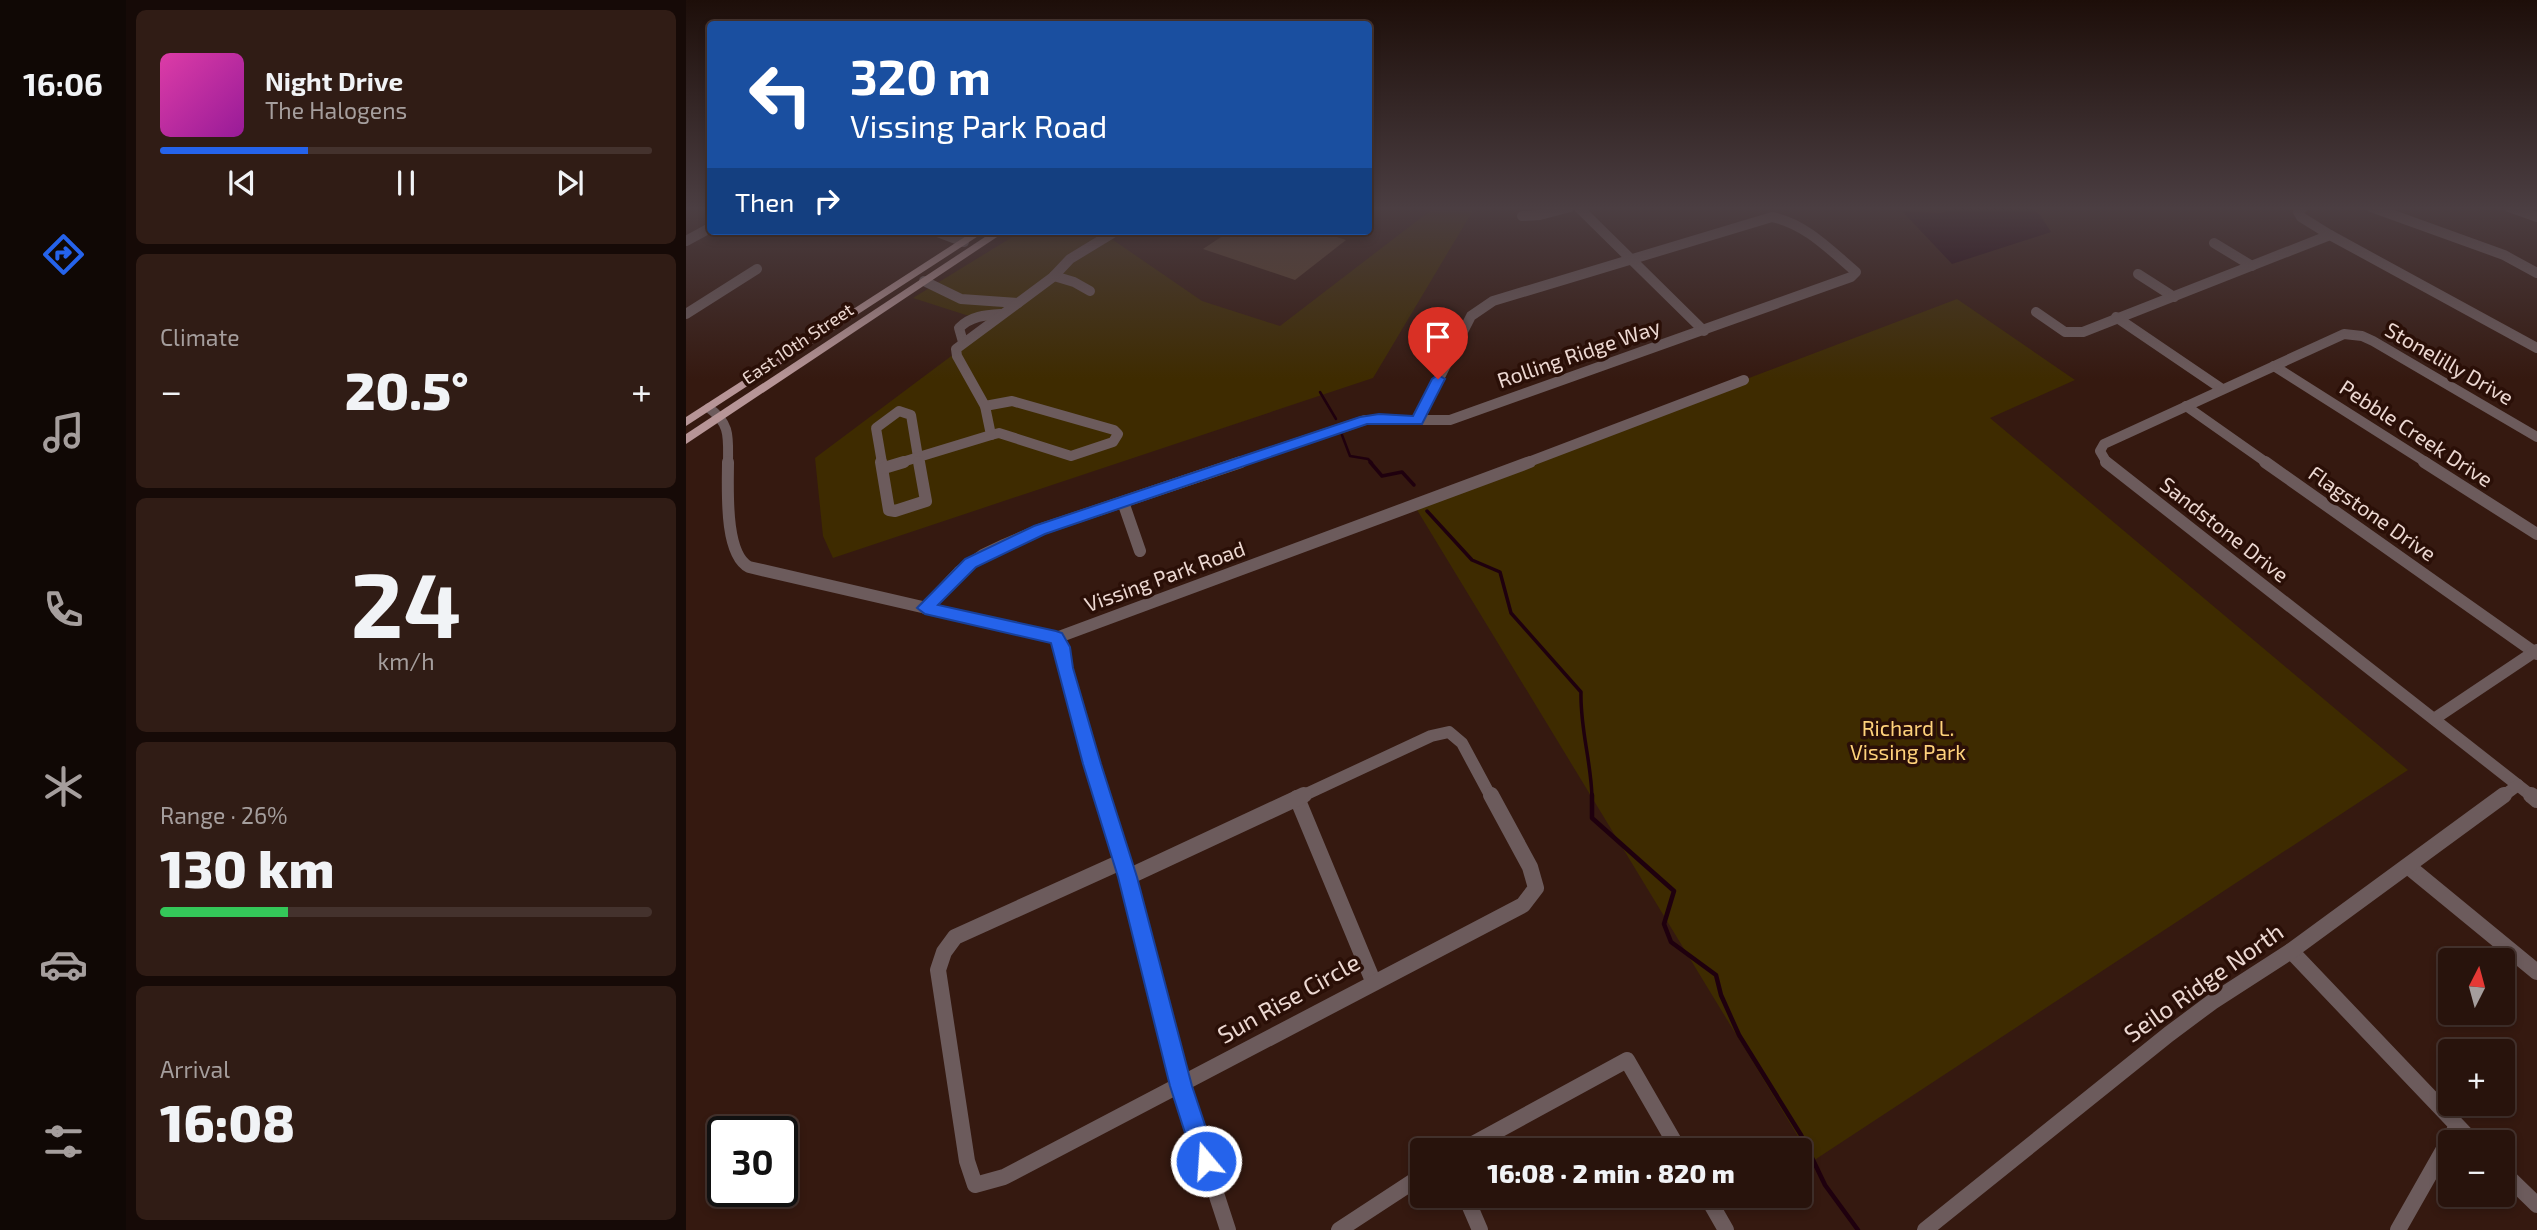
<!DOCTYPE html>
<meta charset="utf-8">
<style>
:root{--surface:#28130c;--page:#301c15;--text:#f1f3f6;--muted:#a59e9d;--line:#44322d;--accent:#2563eb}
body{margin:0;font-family:"Exo 2",sans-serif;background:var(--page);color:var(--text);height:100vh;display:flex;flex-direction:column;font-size:26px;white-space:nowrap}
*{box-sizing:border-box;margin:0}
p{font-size:23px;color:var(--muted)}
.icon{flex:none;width:38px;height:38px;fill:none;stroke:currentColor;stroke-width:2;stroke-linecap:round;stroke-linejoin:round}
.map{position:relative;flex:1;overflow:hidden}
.sheet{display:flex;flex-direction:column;gap:10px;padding:10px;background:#160a07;width:560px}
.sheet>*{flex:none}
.hud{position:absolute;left:21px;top:21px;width:665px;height:214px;border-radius:7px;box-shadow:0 4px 10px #0003,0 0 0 2px var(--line);background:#1a4fa0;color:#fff;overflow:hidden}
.needle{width:46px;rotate:6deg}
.fabs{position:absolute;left:1752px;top:948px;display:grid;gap:14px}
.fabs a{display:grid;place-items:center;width:77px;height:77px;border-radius:7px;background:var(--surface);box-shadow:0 4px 10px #0003,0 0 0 2px var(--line);font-size:35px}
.speed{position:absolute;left:21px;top:1116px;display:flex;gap:14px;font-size:35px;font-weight:700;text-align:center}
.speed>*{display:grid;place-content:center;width:91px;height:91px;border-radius:50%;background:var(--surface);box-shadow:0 4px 10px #0003,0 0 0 2px var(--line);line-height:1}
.speed .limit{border:4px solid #111;border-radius:10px;background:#fff;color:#111}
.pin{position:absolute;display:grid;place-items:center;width:60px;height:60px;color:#fff;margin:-72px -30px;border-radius:50% 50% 50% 0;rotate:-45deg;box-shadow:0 0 7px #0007}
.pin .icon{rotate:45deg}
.me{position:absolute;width:77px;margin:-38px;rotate:342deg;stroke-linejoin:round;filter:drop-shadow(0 0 5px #0008)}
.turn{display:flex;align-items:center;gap:24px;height:147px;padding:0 28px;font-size:32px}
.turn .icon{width:91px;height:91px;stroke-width:2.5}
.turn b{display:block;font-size:49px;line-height:60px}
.then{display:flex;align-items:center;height:66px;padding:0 28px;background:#0003;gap:14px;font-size:26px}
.big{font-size:52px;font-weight:800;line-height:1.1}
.sheet .card{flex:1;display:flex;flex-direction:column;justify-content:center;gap:10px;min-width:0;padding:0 24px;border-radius:10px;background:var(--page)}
.sheet .dial{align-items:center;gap:0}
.dial b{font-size:91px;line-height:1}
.song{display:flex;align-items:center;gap:21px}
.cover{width:84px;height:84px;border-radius:10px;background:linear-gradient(135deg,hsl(320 70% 55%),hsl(300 70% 35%))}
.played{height:7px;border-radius:4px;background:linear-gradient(90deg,var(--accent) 30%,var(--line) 30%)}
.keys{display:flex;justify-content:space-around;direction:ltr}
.heat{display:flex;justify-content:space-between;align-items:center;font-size:38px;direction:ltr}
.charge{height:10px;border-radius:5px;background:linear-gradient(90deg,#34c759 26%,var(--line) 0)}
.trip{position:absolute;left:724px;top:1138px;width:402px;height:70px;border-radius:7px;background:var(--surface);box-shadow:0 4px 10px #0003,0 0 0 2px var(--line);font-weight:800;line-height:70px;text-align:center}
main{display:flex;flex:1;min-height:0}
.tab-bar{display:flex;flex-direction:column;width:126px;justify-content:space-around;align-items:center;background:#100805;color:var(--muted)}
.tab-bar .icon{width:49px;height:49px}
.tab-bar .on{color:var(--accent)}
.tab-bar b{font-size:32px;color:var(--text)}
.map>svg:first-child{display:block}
.green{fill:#3e2b00}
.water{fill:#1f000e}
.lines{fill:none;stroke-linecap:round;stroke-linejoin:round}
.stream-far2{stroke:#1f000e;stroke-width:2.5}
.stream-far1{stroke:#1f000e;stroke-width:3.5}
.stream{stroke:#1f000e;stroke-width:4.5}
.building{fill:#5b422d}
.minor-far2{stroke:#6c5b5c;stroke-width:10}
.minor-far1{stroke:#6c5b5c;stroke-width:12}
.minor{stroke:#6c5b5c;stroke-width:16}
.major{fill:#b79597;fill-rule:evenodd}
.route{fill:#2563eb;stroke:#184099;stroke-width:2}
.labels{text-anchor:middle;stroke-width:7;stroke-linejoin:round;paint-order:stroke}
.far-street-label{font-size:18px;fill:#ecd8d2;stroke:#2a0f07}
.street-label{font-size:21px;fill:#ecd8d2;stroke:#2a0f07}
.park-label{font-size:21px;fill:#ffd27b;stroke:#2a0f07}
.near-street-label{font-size:24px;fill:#ecd8d2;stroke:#2a0f07}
</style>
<main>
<nav class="tab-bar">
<b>16:06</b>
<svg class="icon on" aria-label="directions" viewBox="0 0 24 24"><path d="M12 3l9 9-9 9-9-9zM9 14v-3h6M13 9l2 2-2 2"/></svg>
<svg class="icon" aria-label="music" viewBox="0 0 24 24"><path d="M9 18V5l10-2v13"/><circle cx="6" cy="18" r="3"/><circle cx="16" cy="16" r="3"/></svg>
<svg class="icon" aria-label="phone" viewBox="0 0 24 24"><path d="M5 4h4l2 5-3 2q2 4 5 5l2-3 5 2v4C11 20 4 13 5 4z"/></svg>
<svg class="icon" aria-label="climate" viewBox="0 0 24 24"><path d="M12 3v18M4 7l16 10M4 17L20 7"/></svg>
<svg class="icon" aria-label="car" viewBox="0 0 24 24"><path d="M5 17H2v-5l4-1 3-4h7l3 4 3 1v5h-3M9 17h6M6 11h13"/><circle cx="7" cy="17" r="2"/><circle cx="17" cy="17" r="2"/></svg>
<svg class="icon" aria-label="filters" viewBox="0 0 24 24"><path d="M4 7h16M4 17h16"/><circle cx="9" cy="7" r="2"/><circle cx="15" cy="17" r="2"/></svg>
</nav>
<section class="sheet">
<div class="card">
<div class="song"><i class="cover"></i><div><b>Night Drive</b><p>The Halogens</p></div></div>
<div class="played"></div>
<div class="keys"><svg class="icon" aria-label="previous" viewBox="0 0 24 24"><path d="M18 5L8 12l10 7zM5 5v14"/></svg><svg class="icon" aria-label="pause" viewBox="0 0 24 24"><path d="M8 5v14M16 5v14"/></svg><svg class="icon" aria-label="next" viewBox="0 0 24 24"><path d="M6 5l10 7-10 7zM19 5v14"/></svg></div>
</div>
<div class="card"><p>Climate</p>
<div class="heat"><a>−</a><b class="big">20.5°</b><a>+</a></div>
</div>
<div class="card dial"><b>24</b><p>km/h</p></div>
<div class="card"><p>Range · 26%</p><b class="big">130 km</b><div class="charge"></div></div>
<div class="card"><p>Arrival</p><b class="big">16:08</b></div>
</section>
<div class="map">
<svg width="1851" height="1230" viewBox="0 0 1851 1230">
<rect width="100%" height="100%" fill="#351910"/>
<!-- green -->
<g class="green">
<path d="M749,207H789L687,378L147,558L137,536L129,458L308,324L227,298L336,231H414L516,301L594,326Z"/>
<path d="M1271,299L1389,380L1304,418L1722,770L1127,1161L728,505Z"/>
</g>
<!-- water -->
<path class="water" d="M1276,207H1342L1354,215L1365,232L1266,264L1216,211L1254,213Z"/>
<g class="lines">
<!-- stream-far2 -->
<g class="stream-far2">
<path d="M634,392L650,419"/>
<path d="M656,435L664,456L682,459L686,463"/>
</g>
<!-- stream-far1 -->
<g class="stream-far1">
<path d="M684,462L696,476L716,472L728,485"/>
<path d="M741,511L786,560L814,572L825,613L895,692C894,729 905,760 906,797"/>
</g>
<!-- stream -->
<path class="stream" d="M906,795V818L988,891L978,924L985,942L1030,975L1035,995L1053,1035L1115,1135L1139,1185L1172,1230"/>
</g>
<!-- building -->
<path class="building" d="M544,231H633L660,240L609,280L517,249Z"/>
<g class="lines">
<!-- minor-far2 -->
<g class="minor-far2">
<path d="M892,207L1018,331"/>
<path d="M1617,207L1612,212L1615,217L1644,235"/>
<path d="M1685,207L1818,255L1851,273"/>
<path d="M1823,207L1851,217"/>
<path d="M836,216L854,215L884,207"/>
<path d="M1086,217C1120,224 1144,250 1170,272L1165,277L764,420H732L785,316L807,301Z"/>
<path d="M249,231L278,242"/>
<path d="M0,241L24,228"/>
<path d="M1528,243L1566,266"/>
<path d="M1452,274L1488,297"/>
<path d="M368,276L388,282L404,291"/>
<path d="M238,281L275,299L332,303"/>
<path d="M1350,312L1379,332H1397L1644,235L1851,348"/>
<path d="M0,314L71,269"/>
<path d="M1430,317L1536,389"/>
<path d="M277,342L273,328C285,316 299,315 315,314"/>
<path d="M1588,366L1741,463"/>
<path d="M299,406L326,401L428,430L432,434L427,442L385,456L313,433L305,435"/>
<path d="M1500,406L1581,463"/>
<path d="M23,408C45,424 42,438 42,463"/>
<path d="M196,463L190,428L213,411L225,415L233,463"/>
<path d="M213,463L305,435L299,406L271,356L270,349L367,277L384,259L430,231"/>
<path d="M550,463L679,420H732"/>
<path d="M840,463L1058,380"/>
<path d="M1421,463L1414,451L1418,444L1658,334L1676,336L1687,341L1851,437"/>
</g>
<!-- minor-far1 -->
<g class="minor-far1">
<path d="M42,462C42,488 38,554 63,567L370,638L844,462"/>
<path d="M195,462L203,510L209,511L240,501L233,462"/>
<path d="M1420,462L1847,797"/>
<path d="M1579,462L1851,654"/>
<path d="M1738,462L1851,534"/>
<path d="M198,468L218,462"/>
<path d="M437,502L454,551"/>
<path d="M239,608L273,572L297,555L318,545L353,530L555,462"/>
<path d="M370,638L376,647L379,668L416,797"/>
<path d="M1748,719L1851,650"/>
<path d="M614,797L745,736L763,732L776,743L805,797"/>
<path d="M1816,797L1832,785"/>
</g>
<!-- minor -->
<g class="minor">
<path d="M415,795L442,877L495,1086L542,1230"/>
<path d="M1845,795L1851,800"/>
<path d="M611,798L687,981"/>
<path d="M437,861L269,937L258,952L252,970L281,1161L289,1185L318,1177L837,905L850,888L844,867L805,795"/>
<path d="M1723,867L1851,972"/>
<path d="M442,877L618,795"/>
<path d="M1605,951L1788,1143"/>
<path d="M776,1150L941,1060L993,1150"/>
<path d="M1816,1171L1851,1205"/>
<path d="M779,1195L794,1230"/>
<path d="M1020,1195L1040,1230"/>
<path d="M653,1230L737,1175"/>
<path d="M1239,1230L1483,1034L1526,1002L1605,951L1818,795"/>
<path d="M1712,1230L1771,1126"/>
</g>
<!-- major -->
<g class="major">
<path d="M288,231H300L0,426V417Z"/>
<path d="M308,231H320L0,444V434Z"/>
</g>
</g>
<!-- sky -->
<linearGradient id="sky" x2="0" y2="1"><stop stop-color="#1d0e09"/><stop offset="0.55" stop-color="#4b3e42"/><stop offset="1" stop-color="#4b3e42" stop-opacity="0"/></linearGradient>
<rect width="1851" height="379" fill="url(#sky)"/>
<!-- route -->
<path class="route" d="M752,375L759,379L736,424H681L359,534L290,567L252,605L370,631L376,633L384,647L387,668L415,764L451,877L506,1086L531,1161L528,1169L520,1173L511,1169L508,1161L484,1086L432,877L397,764L365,643L239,614L231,608L279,559L348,526L674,417L693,414L727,416L746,379Z"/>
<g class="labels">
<!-- far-street labels -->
<g class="far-street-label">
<text transform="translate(112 344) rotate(-34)" y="6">East 10th Street</text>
</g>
<!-- street labels -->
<g class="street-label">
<text transform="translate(893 354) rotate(-19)" y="7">Rolling Ridge Way</text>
<text transform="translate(1763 364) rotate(30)" y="7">Stonelilly Drive</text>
<text transform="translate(1730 434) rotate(33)" y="7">Pebble Creek Drive</text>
<text transform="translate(1686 514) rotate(35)" y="7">Flagstone Drive</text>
<text transform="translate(1538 530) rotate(38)" y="7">Sandstone Drive</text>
<text transform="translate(479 577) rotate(-20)" y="7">Vissing Park Road</text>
</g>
<!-- park labels -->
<g class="park-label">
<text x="1222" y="736">Richard L.<tspan x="1222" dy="24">Vissing Park</tspan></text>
</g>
<!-- near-street labels -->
<g class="near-street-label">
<text transform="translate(1518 983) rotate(-35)" y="8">Seilo Ridge North</text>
<text transform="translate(603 999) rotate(-29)" y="8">Sun Rise Circle</text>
</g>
</g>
</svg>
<div class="fabs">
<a><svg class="needle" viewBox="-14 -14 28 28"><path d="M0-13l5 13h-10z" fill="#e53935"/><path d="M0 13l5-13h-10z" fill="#a59e9d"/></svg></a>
<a>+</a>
<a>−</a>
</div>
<div class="speed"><div class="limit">30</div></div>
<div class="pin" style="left:752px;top:379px;background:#d93025"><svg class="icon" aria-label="arrive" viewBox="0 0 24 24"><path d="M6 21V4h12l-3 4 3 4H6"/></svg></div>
<svg class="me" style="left:520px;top:1161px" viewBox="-20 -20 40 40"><circle r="17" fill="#2563eb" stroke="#fff" stroke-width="3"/><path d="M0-11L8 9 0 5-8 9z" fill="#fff"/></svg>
<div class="trip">16:08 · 2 min · 820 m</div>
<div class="hud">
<div class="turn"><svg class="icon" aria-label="left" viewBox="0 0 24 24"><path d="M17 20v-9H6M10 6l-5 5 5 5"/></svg><div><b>320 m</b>Vissing Park Road</div></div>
<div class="then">Then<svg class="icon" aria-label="right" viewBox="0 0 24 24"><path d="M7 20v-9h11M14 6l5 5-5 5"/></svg></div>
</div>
</div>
</main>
